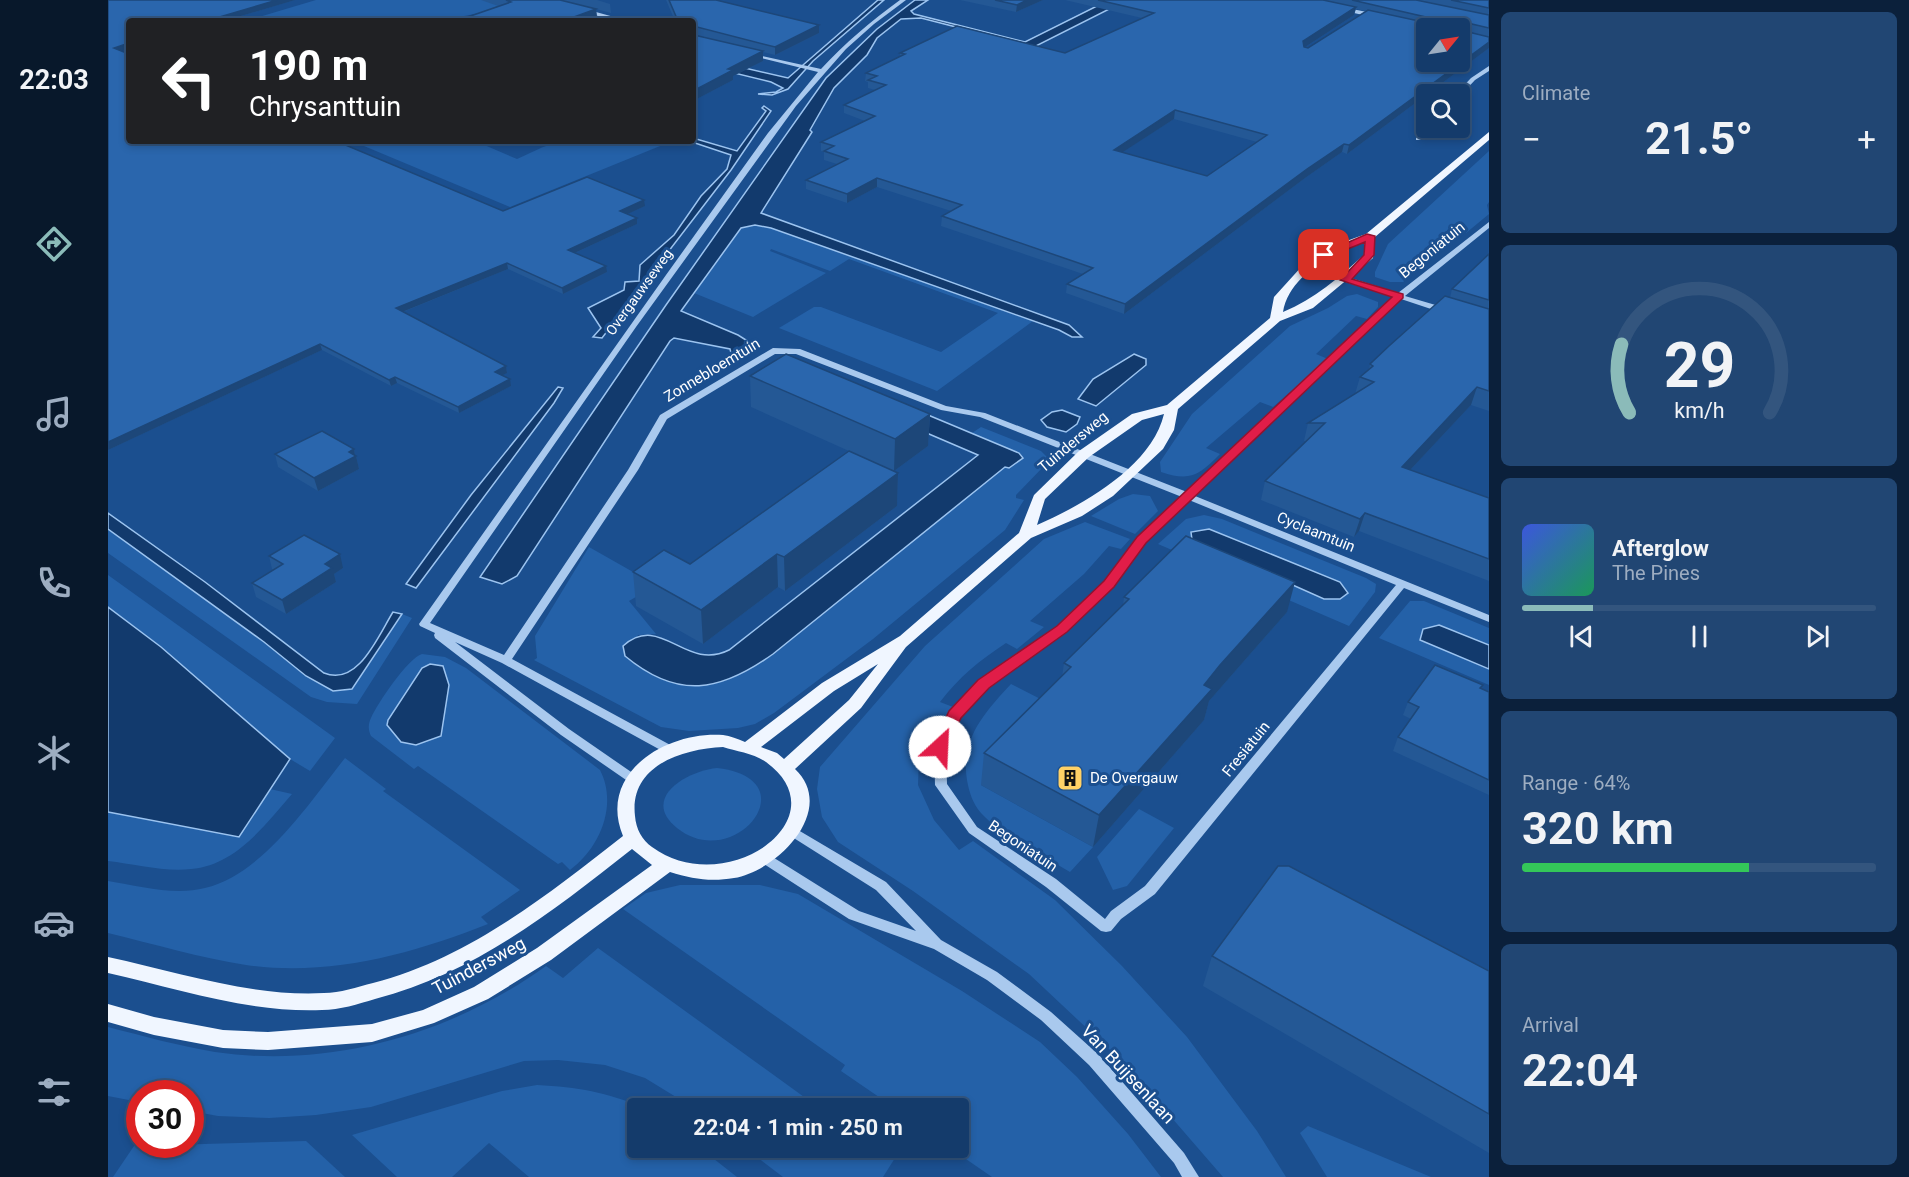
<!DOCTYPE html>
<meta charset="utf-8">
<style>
:root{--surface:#143b6b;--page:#214673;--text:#f1f3f6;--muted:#9dadc1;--line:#33557e;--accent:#8bbbb9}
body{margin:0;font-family:Roboto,sans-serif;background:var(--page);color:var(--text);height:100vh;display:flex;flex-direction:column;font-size:22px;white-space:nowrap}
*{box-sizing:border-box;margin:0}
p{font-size:20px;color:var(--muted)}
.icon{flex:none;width:33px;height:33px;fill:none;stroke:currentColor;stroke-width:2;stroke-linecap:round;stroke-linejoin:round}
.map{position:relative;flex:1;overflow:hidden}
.panel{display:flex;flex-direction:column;gap:12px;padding:12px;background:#0b203b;width:420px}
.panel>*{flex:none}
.hud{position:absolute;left:18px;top:18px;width:570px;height:126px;border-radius:6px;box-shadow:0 3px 9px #0003,0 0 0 2px var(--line);background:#202124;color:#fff;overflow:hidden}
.needle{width:39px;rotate:60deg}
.fabs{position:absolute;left:1308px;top:18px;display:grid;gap:12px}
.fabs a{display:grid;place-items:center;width:54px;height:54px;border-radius:6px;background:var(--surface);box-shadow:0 3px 9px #0003,0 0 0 2px var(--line);font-size:30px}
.speed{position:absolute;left:18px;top:1080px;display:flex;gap:12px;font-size:30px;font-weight:700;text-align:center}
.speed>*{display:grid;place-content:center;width:78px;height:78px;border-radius:50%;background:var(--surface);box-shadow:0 3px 9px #0003,0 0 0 2px var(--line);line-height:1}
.speed .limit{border:9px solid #d22;background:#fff;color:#111}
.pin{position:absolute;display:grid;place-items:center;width:51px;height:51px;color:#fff;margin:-26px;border-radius:12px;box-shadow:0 3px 9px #0006}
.me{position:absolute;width:66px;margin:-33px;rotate:25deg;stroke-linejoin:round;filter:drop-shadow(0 0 4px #0008)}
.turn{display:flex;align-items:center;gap:21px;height:126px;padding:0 24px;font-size:27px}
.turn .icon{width:78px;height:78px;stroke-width:2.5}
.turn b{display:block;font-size:42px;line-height:51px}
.big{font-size:45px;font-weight:700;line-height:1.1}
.panel .card{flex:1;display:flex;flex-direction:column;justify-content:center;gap:9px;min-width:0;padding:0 21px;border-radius:9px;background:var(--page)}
.panel .dial{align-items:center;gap:0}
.dial svg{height:156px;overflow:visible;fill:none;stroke:var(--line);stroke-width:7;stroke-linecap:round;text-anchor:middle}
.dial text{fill:var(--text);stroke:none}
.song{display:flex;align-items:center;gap:18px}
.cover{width:72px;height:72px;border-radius:9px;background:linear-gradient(135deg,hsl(230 70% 55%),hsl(150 70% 35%))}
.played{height:6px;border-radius:3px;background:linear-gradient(90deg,var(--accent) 20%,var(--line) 20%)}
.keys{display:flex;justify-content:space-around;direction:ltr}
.heat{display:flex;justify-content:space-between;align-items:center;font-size:33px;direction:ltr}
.charge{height:9px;border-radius:4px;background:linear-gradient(90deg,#34c759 64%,var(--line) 0)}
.trip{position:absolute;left:519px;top:1098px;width:342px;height:60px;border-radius:6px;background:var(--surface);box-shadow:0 3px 9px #0003,0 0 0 2px var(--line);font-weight:700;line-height:60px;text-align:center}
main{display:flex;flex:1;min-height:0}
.dock{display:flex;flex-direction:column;width:108px;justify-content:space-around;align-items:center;background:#08182b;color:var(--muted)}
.dock .icon{width:42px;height:42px}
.dock .on{color:var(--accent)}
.dock b{font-size:27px;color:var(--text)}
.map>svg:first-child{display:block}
.green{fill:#2461a8}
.water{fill:#123a6d;stroke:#9cc4f0;stroke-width:1.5}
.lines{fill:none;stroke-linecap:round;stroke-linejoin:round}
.minor{fill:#a9c9ee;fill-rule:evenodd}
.major{fill:#f0f6ff;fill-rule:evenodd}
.wall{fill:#245895;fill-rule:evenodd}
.shaded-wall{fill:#1d4779}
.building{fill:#2a66ad;stroke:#1d4779;stroke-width:1.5;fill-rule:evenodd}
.route{fill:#e11d48;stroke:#92132f;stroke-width:1.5}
.labels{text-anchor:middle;stroke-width:6;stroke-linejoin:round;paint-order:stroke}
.far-street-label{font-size:14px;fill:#fff;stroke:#1b4f8f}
.street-label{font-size:15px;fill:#fff;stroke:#1b4f8f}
.poi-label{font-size:15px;fill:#fff;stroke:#1b4f8f;text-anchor:start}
.near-street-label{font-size:18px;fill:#fff;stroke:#1b4f8f}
</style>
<main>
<nav class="dock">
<b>22:03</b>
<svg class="icon on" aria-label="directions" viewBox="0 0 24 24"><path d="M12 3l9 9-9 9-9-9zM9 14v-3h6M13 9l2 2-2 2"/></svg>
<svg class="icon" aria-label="music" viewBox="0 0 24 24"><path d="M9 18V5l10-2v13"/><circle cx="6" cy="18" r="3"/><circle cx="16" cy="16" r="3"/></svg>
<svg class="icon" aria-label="phone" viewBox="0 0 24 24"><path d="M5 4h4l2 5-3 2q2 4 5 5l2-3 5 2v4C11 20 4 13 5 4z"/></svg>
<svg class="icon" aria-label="climate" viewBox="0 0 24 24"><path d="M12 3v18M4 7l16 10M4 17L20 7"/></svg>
<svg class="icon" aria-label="car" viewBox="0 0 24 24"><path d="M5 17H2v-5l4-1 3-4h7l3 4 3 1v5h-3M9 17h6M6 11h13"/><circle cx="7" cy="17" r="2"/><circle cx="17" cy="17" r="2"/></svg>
<svg class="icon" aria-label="filters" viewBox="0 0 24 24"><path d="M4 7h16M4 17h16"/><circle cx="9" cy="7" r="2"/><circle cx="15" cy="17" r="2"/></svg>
</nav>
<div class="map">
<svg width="1381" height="1177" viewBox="0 0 1381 1177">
<rect width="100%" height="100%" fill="#1b4f8f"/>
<!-- green -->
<g class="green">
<path d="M208,0H439L330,21H138Z"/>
<path d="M244,141H367L409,159C434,148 450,136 477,146L491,141H549L557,144L402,207Z"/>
<path d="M1381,151V202L1379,205L1381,214L1358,233L1345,230L1302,263L1313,267L1295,282H1282L1267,277V272L1280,244Z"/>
<path d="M647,224L663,228L925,321L829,391L671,328L706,307H713L833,352L890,313L741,259L722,271L663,249L662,251L718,273L645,317L586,293L633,228Z"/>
<path d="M1249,294L1270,302V307L1259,319L1248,316L1208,354L1220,359L1165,407L1152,402L1098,448L1112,454C1091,475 1083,482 1053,472L1052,462L1084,414L1182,326L1220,308L1239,296Z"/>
<path d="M873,427L933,451L939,457L937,465L908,495V498L916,500L897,530L765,639L666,713L647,724L630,728L581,731L553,727L426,660L429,658L427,636L481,547L548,585L521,601L548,634L530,635L517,656L652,663L897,467L901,468L911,453L864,433Z"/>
<path d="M1025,494L1042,496L1050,511L1027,534L983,516L1011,499Z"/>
<path d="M1096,515L1114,519L1258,578L1268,584L1267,592L1241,626L1050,544L1078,519Z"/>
<path d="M977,522L1022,539L1013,549L1001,546L976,574L922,621L936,627L909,649L898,643C872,660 851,677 832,702L845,707L827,758L811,756L810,785L826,820L851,850L865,841L947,900L1014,966L1079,1037L1149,1131L1178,1177H1115L1018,1065L921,974L805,891L730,842L714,817L709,789L712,767L817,646L936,539Z"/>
<path d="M0,529L156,642L198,676L244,689L294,614L304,618L249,704L219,702L203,697L0,553Z"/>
<path d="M0,575L227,738L202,771L182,759L53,647L0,607Z"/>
<path d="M1302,601H1316L1381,628V645L1349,631L1312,640L1381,669V685L1271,638Z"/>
<path d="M314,654L337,657L358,668L492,770C510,805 492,848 462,870L454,862L450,864L310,766L306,769L263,736C260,730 260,724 263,718C269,704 300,658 314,654Z"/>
<path d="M903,684L950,708L873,785L985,847L962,872C933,854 896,838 873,813C865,804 861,792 859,780C852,739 877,712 903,684Z"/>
<path d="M237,758L278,789L275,791L412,890L373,917L380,924C304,954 221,977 138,965C92,958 46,944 0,933V881C30,886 67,896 97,888C155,874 201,803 237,758Z"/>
<path d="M609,768C703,779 626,874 569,828C532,798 579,771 609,768Z"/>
<path d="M162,789L184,794C157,825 128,865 83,869C56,872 26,864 0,861V812L130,837Z"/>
<path d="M1031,809L1066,828L1019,886L1005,890L989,857Z"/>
<path d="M572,885H652L690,894L854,991L932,1042L969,1077L1020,1134L1053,1177H884L842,1148H850V1108H787L733,1071L737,1065L515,909L538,893Z"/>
<path d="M490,948L703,1102L706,1100L718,1108H586L537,1078L497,1065L450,1060L416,1061L263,1107L208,1115L161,1118L110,1116L83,1111L82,1094H32L31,1102L0,1096V1027C35,1036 71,1046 107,1052C222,1069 344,1034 438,966L455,978Z"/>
<path d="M429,1085C470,1087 498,1092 536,1108H530V1148H592L629,1177H421L381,1143L344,1177H289L244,1135L394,1091Z"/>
<path d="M1200,1126L1323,1177H1219L1192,1133Z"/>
<path d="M198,1141L237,1177H5L26,1146Z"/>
<path d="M637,1148H773L787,1158L775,1177H675Z"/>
</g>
<!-- water -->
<g class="water">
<path d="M770,0H776L705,61L680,89L664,95L650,94L668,92L675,88L663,82L585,63V56L680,78Z"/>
<path d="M807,0H820L803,11L806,14L917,42L1001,0H1019L926,47L813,18L793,19L769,38L759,55L726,88L702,130L704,132L653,213L961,325L974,337H964L951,330L663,228L647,225L633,228L573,311L630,335L649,347C643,354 632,354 623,353L622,349L566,338L562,341L409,576L394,584L372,577L558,305L718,78L769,29Z"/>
<path d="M656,106L663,111L623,170L494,338L485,337L493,328L480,308L516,290L517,282L531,281L532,265L566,235L593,196L619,169L623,155L581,141H585V138L629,151L658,111L654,108Z"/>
<path d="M1026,354L1038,359V365L988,406L970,399L985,379Z"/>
<path d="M710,369L911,453L915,458L901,468L897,467L665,654C612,692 570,700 517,656L515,646C553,612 577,672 621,650L870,455L674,371Z"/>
<path d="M450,387L455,388L446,403L308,588L298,584L363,495Z"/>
<path d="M954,410L972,417L969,424L958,432L939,427L933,420L944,412Z"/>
<path d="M0,513L97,582L216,673C250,687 270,636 285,612L294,614L244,689L225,691L198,676L156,642L0,529Z"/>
<path d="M1101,529L1232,582L1240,593L1232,599H1216L1084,540L1083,532Z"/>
<path d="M0,607L53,647L182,759L131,837L0,812Z"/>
<path d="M1331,625L1381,645V669L1312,640L1315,629Z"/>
<path d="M322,664L335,666L341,685L333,736L308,745L293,742L279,725L280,720L314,668Z"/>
</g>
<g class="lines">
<!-- minor -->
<g class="minor">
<path d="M792,0H798L766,24L738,49L688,106L528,327L322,623L396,655L520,470L552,415L665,348L692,349L838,406L877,413L1079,492L1286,297L1196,269V265H1202L1290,293L1381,222V228L1297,296L1341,309V313H1335L1293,299L1087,496L1381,615V622L1296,588L1047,894L1013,919L1003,931L998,932L993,931L938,887L861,833L827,785L826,747L842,712L871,681L950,627L997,582L1030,538L1074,497L872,417L833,410L688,354H667L559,419L530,470L404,659L566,747L568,750L566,753H558L394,663L347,642L461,729L529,776L531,779L529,782H521L453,735L327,638L326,635L327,633L312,626L311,624L558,275L660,133L710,72L641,55V53L713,69C737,43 763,21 792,0ZM1081,500L1288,585L1037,886L1003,911L997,919L948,879L869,827L839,784L838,747L851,717L879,687L958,631L1005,586L1038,542Z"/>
<path d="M1234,7L1269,14L1272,16L1269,18L1232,10V8Z"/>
<path d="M477,9L517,20L518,21H509L475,12V10Z"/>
<path d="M1381,66V71L1367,80L1353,95L1348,94L1363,78Z"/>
<path d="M1318,127L1324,128L1312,140H1308V138Z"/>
<path d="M685,827L778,882L833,940L889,972L943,1012L991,1055L1076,1153L1091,1177H1074L1066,1163L981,1065L933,1020L879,980L826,949L741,919L653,862L652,859L653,856L658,854L663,856L751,911L808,931L768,890L681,835L679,832L681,829Z"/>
</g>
<!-- major -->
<path class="major" d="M1381,132V140L1267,237L1265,258L1205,308L1172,321L1070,409L1066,430L1055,449L1005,496L974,516L923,538L798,647L753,708L687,769C730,810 669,871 626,878C603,882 584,879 562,872L443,960L380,999L326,1023L264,1042L160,1050L115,1048L46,1035L0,1022V1004L46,1017L115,1030L160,1032L264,1024L315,1010L366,987L429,948L544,865L524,849C444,912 367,973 267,999C250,1004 232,1010 214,1010C142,1013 70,989 0,973V957C70,972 144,997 216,993C232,993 249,987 265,983C361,958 438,896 515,836C489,773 558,731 615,735C622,736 630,739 637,742L714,683L792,636L911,533L926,495L971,451L1024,414L1059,405L1162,318L1166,297L1195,265L1230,244L1258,234ZM1256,242V255C1230,278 1207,299 1175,312C1181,276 1224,253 1256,242ZM1056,414C1044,466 975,505 929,525L937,499L981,457L1034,420ZM770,664L741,700L676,759L669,753L653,747L726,691ZM615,747C628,751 647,754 658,762C735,818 618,901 544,847C534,840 528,829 527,816C521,765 575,749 615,747Z"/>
</g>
<!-- wall -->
<g class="wall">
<path d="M0,0H187L116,21H21V49L14,51L395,211L537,206L519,214L529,218V224L467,253L499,272L455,294L400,269L295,312L398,366L399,373L394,375L403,386L351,413L289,383L283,386L214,350L0,450Z"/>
<path d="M373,0H489L502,4L503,13L488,9L489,18L481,21H348L390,6Z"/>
<path d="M558,0H608L711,33L667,55L655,52V61L625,76V80L585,101V35L596,37L585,34V21H567Z"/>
<path d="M852,0H935L908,12Z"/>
<path d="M957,0H1381V48L1239,154L1234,152L1197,178L1016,314L958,293L959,284L975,274L833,226L834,216L843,211L769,187L739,203L698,189V180L729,164L716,160V152L713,151V142L757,121L736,113V105L767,90L760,88V82L757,81L758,73L792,57V53H957L1034,18ZM1248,9L1258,11L1200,48L1197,47L1246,15ZM1066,119L1149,142L1099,176L1014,152Z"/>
<path d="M1381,254V411L1363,405L1302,470L1381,498V581L1251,531L1246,537L1153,500L1157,481L1198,441H1196L1200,423L1247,394L1252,377L1261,370L1262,364L1342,298L1344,289Z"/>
<path d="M642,376L822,414L820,446L786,471L790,473L789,506L677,591L670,587L595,644L528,606L525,572L582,564L741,451L643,407Z"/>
<path d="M246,449L247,455L248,456L251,469L210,491L170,467L167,454Z"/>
<path d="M161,556L235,568L226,574L228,582L178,614L148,597L144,583L166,570L164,569Z"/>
<path d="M1016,597L1179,612L1101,701L1096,720L985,847L873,785L876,753L954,677L956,663L1015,605Z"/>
<path d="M1373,688L1381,692V795L1285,751L1290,737L1303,719L1295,715L1300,702Z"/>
<path d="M1104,956L1381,971V1153L1095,986Z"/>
</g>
<!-- shaded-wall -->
<g class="shaded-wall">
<path d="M169,0H187L116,21H98Z"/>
<path d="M919,0H935L908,12L909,5Z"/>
<path d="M1248,7L1246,15L1194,49L1195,41Z"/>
<path d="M488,9L489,18L481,21H455Z"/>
<path d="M711,25V33L667,55V47Z"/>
<path d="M1381,42V48L1239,154L1241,145Z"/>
<path d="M21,43V49L8,53L6,48Z"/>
<path d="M655,51V61L625,76V80L585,101V91L620,69Z"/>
<path d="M1067,110L1066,119L1004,159L1006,150Z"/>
<path d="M1236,144L1234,152L1197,178L1016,314L1017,304L1199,169Z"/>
<path d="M769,178V187L739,203V194Z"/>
<path d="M536,200L537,206L513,217L512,211Z"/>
<path d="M529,218V224L460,256V250Z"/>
<path d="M399,263L400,269L289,314L288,308Z"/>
<path d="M498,266L499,272L455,294L454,288Z"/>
<path d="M212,344L214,350L0,450V442Z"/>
<path d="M398,366L399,373L388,378L387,372Z"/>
<path d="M287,377L289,383L283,386L281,380Z"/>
<path d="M402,379L403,386L351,413L350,407Z"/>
<path d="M1369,387L1363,405L1288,485L1294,467Z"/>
<path d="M822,414L820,446L786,471L787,439Z"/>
<path d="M246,449L247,456H248L251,469L210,491L206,478L241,452Z"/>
<path d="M790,473L789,506L677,591L676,557Z"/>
<path d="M1257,513L1251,531L1246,537L1252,519Z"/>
<path d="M232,554L235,568L226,574L228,582L178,614L174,600L217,564Z"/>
<path d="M669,554L670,587L595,644L593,610Z"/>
<path d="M1187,582L1179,612L1101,701L1096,720L985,847L991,815L1112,665Z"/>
</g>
<!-- building -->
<g class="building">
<path d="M0,0H169L98,21H21V43L6,48L21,54V141H228L395,211L479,177L536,200L512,211L529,218L460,250L498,266L454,288L399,263L288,308L398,366L387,372L402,379L350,407L287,377L281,380L212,344L0,442Z"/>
<path d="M398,0H452L488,9L455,21H348L403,2Z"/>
<path d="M561,0H608L711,25L667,47L585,26V21H570Z"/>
<path d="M887,0H919L909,5Z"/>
<path d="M990,0H1215L1248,7L1195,41L1196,47L1200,48L1260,10L1320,23L1331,20L1244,0H1308L1381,15V28L1355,22L1352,30L1381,37V42L1241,145L1236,144L1199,169L1017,304L959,284L985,268L834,216L854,205L769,178L739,194L698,180L740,159L716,151L726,146L713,142L767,116L736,105L778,85L760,80L769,76L758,73L797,54L792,53L849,26L957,53L1046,13ZM1318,28H1352V62H1318ZM1067,110L1159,135L1099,176L1006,150Z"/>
<path d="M1343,0H1381V8Z"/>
<path d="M585,35H586L655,51L620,69L625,70L585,91Z"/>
<path d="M1381,254V300L1344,289Z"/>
<path d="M1337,296L1381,309V391L1369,387L1294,467L1381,498V559L1257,513L1252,519L1157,481L1217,423H1200L1266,382L1252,377L1265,366L1262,364L1281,346Z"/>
<path d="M678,354L822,414L787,439L642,376Z"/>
<path d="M214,431L246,449L241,452L248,456L206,478L167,454Z"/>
<path d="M741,451L790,473L676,557L669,554L593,610L525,572L556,550L582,564Z"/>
<path d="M196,535L232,554L217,564L224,568L174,600L144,583L175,564L161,556Z"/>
<path d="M1078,536L1187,582L1112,665L1096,685L1104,689L991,815L876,753L963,667L956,663L1021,599L1016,597Z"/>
<path d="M1327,665L1375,685L1372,688L1381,692V780L1290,737L1311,707L1300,702Z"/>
<path d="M1170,866H1181L1381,971V1114L1104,956Z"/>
</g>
<!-- route -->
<path class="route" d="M1259,234L1267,236L1266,255L1244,279L1295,294V298L1038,543L1006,587L959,632L881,688L853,718L837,750H826L824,747L841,711L870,680L949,626L996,581L1029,537L1284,297L1232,280L1256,255L1257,242L1220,257L1211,255Z"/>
<!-- icons -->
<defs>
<g id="building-square" transform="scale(1.35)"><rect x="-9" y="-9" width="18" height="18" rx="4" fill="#ffd166" stroke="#1b4f8f"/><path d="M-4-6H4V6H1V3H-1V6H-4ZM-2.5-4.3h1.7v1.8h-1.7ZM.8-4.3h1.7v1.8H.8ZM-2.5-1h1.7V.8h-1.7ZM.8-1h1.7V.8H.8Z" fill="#111"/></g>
</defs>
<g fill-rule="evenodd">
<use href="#building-square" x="962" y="778"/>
</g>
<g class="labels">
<!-- far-street labels -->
<g class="far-street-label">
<text transform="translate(531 292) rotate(-54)" y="5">Overgauwseweg</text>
</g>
<!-- street labels -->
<g class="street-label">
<text transform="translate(1324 250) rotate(-39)" y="5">Begoniatuin</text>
<text transform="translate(604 370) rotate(-31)" y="5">Zonnebloemtuin</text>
<text transform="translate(965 442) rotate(-40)" y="5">Tuindersweg</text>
<text transform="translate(1208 532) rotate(22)" y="5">Cyclaamtuin</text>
<text transform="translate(1138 749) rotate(-51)" y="5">Fresiatuin</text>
<text transform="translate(915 846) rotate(34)" y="5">Begoniatuin</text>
</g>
<!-- poi labels -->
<g class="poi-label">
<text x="982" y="783">De Overgauw</text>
</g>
<!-- near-street labels -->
<g class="near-street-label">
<text transform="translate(371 966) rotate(-28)" y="6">Tuindersweg</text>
<text transform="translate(1020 1074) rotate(47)" y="6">Van Buijsenlaan</text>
</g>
</g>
</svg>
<div class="fabs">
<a><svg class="needle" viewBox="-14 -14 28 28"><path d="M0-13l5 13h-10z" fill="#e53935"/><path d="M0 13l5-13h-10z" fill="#9dadc1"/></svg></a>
<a><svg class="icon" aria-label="search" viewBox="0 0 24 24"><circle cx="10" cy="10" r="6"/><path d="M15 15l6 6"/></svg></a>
</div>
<div class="speed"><div class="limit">30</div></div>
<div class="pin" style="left:1216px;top:255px;background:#d93025"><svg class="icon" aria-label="arrive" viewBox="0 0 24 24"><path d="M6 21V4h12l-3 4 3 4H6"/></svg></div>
<svg class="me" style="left:832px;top:747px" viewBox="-20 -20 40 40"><circle r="19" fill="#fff"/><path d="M0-13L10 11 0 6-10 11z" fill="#e11d48"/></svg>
<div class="trip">22:04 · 1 min · 250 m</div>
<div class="hud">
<div class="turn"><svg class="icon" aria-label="left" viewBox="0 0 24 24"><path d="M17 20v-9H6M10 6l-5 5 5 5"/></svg><div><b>190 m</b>Chrysanttuin</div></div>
</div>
</div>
<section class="panel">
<div class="card"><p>Climate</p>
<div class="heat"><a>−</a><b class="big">21.5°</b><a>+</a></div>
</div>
<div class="card dial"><svg viewBox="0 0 100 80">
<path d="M14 69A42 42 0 1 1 86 69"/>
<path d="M14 69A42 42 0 0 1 10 34" stroke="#8bbbb9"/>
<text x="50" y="56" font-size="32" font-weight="700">29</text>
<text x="50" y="72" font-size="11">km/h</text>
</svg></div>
<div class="card">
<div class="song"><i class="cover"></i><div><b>Afterglow</b><p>The Pines</p></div></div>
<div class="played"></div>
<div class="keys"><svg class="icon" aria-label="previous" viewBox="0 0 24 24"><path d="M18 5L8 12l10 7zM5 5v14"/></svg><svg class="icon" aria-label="pause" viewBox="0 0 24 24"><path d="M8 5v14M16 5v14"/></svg><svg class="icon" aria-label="next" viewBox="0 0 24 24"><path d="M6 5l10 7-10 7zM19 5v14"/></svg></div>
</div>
<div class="card"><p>Range · 64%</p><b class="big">320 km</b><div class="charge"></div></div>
<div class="card"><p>Arrival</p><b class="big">22:04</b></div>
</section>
</main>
